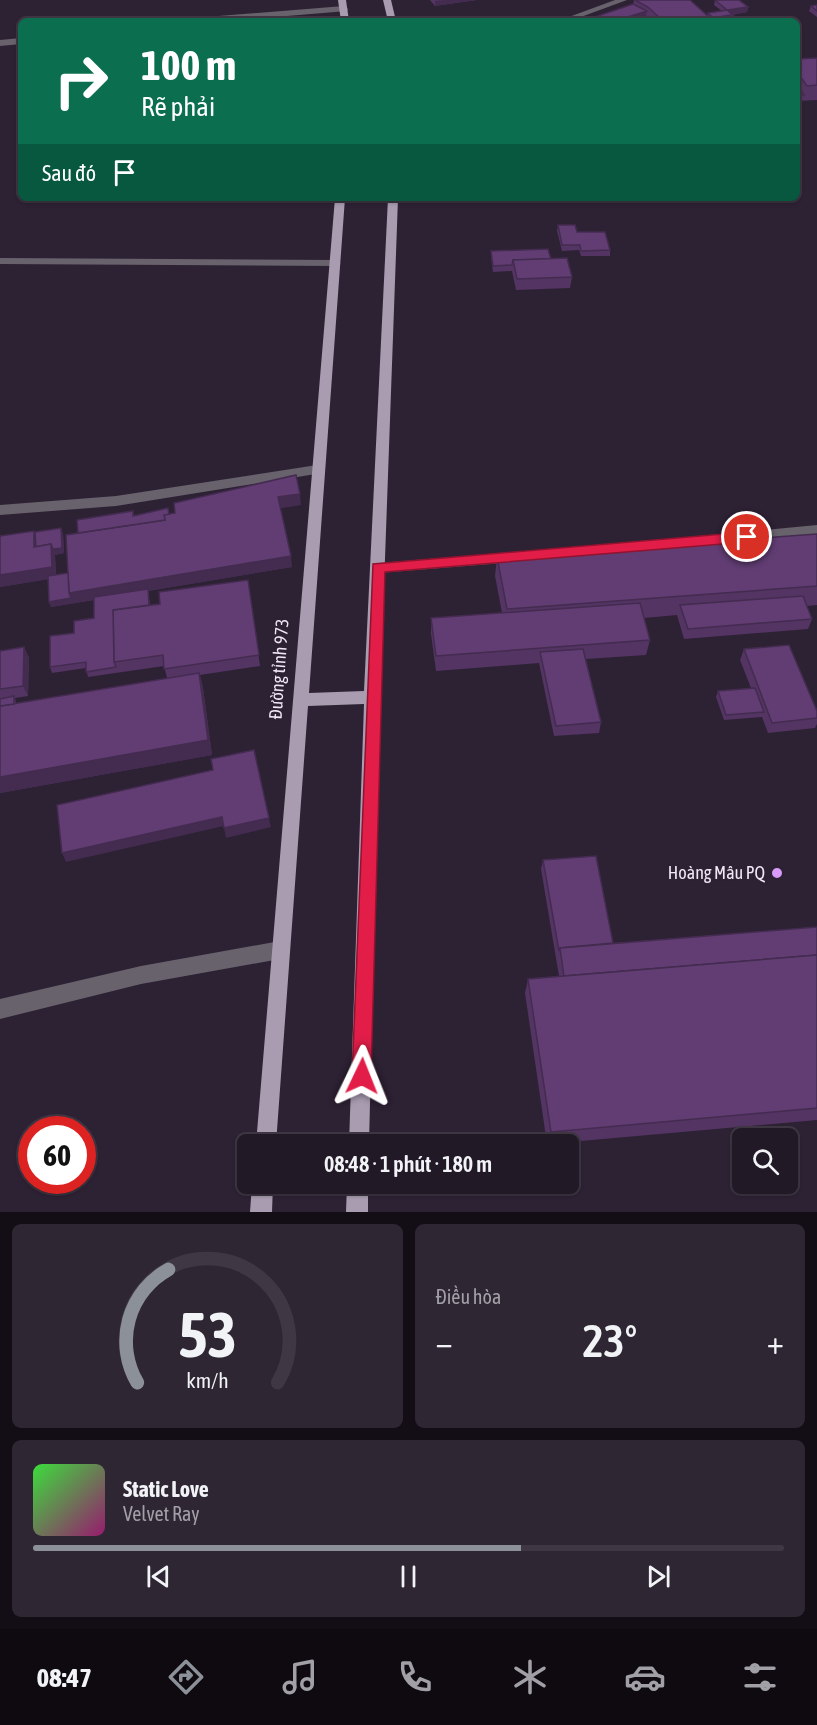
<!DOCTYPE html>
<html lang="vi">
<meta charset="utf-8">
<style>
:root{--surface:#221927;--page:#2e2633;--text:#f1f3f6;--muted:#a2a0a7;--line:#3f3844;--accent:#8c9099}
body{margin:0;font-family:"Asap Condensed",sans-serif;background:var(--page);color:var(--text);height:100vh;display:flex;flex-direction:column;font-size:22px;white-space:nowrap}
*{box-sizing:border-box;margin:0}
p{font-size:20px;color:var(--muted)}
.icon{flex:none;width:33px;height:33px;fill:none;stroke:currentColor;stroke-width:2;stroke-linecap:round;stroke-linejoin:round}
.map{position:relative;height:1212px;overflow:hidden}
.panel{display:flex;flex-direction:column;gap:12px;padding:12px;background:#130e15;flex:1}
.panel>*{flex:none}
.banner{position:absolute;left:18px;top:18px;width:782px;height:183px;border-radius:9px;box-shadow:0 2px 4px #0004,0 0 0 2px var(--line);background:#0b6e4f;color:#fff;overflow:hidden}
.buttons{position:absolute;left:732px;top:1128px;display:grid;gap:12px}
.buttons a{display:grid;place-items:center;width:66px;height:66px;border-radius:9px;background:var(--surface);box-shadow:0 2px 4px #0004,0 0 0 2px var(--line);font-size:30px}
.speed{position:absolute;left:18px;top:1116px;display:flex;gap:12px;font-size:30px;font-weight:700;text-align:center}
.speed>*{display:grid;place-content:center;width:78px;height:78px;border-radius:50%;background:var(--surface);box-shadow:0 2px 4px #0004,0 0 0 2px var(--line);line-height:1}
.speed .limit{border:9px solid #d22;background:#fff;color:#111}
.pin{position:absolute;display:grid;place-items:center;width:51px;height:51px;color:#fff;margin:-26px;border:3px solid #fff;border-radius:50%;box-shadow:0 2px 6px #0007}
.me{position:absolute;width:66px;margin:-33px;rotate:2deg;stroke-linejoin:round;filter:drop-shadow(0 0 4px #0008)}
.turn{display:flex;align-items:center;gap:21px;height:126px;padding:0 24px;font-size:27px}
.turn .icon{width:78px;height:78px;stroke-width:2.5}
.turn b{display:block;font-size:42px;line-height:51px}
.then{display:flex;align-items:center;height:57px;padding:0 24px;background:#0003;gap:12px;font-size:22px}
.big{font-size:45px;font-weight:600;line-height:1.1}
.panel .widget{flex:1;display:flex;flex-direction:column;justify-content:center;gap:9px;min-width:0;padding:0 21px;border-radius:9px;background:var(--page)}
.panel .dial{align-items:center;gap:0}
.dial svg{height:156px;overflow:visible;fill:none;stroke:var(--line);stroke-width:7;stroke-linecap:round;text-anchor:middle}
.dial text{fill:var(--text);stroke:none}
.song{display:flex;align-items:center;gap:18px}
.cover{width:72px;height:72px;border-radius:9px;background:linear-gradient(135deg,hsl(120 70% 55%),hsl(320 70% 35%))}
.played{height:6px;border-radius:3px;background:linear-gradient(90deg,var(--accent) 65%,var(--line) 65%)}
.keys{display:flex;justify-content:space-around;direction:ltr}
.heat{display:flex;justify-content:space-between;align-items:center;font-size:33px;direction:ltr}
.panel .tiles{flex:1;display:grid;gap:12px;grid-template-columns:1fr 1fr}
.widget:last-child{grid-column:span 2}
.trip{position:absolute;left:237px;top:1134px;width:342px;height:60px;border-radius:9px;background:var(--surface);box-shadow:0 2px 4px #0004,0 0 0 2px var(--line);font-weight:600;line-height:60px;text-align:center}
.tabs{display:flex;height:96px;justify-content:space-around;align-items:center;background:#0e0a10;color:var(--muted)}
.tabs .icon{width:42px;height:42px}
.tabs .on{color:var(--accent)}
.tabs b{font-size:27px;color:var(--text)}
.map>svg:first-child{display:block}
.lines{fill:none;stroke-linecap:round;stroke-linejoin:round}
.lane{fill:#68626c;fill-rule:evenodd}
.street{fill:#68626c;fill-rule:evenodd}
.primary{fill:#a99cb1;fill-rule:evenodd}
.wall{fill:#533463}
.shaded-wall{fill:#442b50}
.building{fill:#613d73;stroke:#442b50;stroke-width:1.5}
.route{fill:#e11d48;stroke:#92132f;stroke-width:1.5}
.poi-dot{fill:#d89bf8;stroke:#2d2134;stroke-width:2}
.labels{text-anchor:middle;stroke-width:5;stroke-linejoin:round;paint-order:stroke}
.street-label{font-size:18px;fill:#f0e8f5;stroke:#2d2134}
.poi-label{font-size:18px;fill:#f0e8f5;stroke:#2d2134;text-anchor:end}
</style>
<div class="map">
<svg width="817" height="1212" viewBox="0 0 817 1212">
<rect width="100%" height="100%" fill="#2d2134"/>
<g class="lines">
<!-- lane -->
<g class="lane">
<path d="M344,6L348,9L347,11L226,21H189L193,18Z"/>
<path d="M21,38V44L0,46V40Z"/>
</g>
<!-- street -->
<g class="street">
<path d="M615,0H627L570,21H558Z"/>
<path d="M0,258L335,260L341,263L335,266L0,264Z"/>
<path d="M317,465L322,467L324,470L322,473L116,506L0,515V505L116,496Z"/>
<path d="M817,525V535L635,552L628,547L635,542Z"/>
<path d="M516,552L523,557L516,562L378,573L371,568L378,563Z"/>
<path d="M280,941L287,944L289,950L287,956L280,959L141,984L0,1019V999L141,966Z"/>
</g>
<!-- primary -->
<g class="primary">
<path d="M338,0H346L349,21H341Z"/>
<path d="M383,0H391L396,21H388Z"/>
<path d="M335,198H345L309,693L364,691L388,198H398L380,697L369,1144H349L364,704L308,706L276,1144H256Z"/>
<path d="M252,1184H273L272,1212H250Z"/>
<path d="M347,1184H368V1212H346Z"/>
</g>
</g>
<!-- wall -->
<g class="wall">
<path d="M430,0H477L435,6Z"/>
<path d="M634,0H690L707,16L708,13L722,11L714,5L715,0L748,7L747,12L732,15L737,19V21H649H651L633,4Z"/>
<path d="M817,5V17L809,11L811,6Z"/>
<path d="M817,58V100L796,101V59Z"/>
<path d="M558,225L577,232L610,250V256H581L579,250L562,251L557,231Z"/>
<path d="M491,251L551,259L572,277L570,288L516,290L512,271L493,272L491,256Z"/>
<path d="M301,505L280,508L292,567L148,591L150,605L160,604L248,580L260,666L200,675L203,688L212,755L0,793V651L24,647L29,658L28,696L15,698L16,703L167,678L164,666L88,677L86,668L52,673L50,667L74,633L94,618V600L51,607L49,602L48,579L0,587V536L34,531L35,535L63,533L64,553L55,555L56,575L68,573L78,533L133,511L134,516L169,514Z"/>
<path d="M817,534V605L807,606L812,619L808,629L684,639L677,615L644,618L650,640L646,655L586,659L601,722L599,733L554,736L539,663L436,671L431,634V618L502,613L495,576L497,557Z"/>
<path d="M744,649L817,711V724L815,728L768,733L762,717L724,720L716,697L718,691L751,688L740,660Z"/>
<path d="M543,860L613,943L817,927V1120L547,1144L525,993L528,979L559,976L541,869Z"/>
</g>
<!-- shaded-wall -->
<g class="shaded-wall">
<path d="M443,0H454V3L435,6V1Z"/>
<path d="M454,0H477L454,3Z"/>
<path d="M748,7L747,12L726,16L727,10Z"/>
<path d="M647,11L646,16L631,21H615Z"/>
<path d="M300,494L301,505L279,508L278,497Z"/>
<path d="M61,528L63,533L64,553L55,555L56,578L0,587V575L34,547V531L38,542L51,544Z"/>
<path d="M291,556L292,567L148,591L151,616L149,610L148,591L51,607L49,602L69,593Z"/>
<path d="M24,647L29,658L28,696L23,686Z"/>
<path d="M199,673L203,688L212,755L0,793V777Z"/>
<path d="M222,817L224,826L66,862L62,853Z"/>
<path d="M269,818L271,827L226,838L224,828Z"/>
</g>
<!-- building -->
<g class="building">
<path d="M635,0H690L710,18L730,15L736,21H663L648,7Z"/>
<path d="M715,0H739L748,7L727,10Z"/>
<path d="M633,4L647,11L615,21H583Z"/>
<path d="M817,5V11L811,6Z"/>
<path d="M727,10L737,19H734L730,15L713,18L708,13Z"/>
<path d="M817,58V85L807,86L796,70V59Z"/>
<path d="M796,83L804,95H796Z"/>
<path d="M558,225H575L577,232H605L610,250L581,251L580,245H562Z"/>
<path d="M548,249L551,259L513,260L512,265L493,266L491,251Z"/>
<path d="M567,258L572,277L517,279L513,260Z"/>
<path d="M296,475L300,494L278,497L291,556L69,593L66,535L165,520L164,515L175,513L174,503Z"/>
<path d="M168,508L169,514L164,515L165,520L78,533L77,520L133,511V516Z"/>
<path d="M61,528L62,548L53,549L51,544L36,547L35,532Z"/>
<path d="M34,531V547L51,544L52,567L0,575V536Z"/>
<path d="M817,534V586L507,609L497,557Z"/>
<path d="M68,573L69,593L71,598L49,602L48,576Z"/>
<path d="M248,580L259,655L164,669L163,655L114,662L113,610L160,604L159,592Z"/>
<path d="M148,589L149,605L113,610L114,662L116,667L86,672V662L50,667V636L74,633V621L94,618V597Z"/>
<path d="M803,596L812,619L688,629L680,605Z"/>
<path d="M640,603L650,640L436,656L431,618Z"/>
<path d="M789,645L817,711V718L772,723L744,649Z"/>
<path d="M24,647L23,686L0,689V651Z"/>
<path d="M583,649L601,722L556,726L540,652Z"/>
<path d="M199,673L208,740L0,777V706Z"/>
<path d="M755,688L764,712L726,715L718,691Z"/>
<path d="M14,696V704L0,706V699Z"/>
<path d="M254,750L269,818L224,828L222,817L62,853L57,805L213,770L211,759Z"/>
<path d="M596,856L613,943L560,948L559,951L543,860Z"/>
<path d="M817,927V955L564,976L560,948Z"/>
<path d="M817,955V1108L551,1132L528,979Z"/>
</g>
<!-- route -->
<path class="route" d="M747,532L753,537L747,542L385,572L371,1076L368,1083L362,1086L355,1083L352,1076L373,564Z"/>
<!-- markers -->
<circle class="poi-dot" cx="777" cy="873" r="6"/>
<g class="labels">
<!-- street labels -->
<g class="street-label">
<text transform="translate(279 669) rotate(-86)" y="6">Đường tỉnh 973</text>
</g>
<!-- poi labels -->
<g class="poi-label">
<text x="765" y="879">Hoàng Mâu PQ</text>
</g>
</g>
</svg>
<div class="buttons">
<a><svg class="icon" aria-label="search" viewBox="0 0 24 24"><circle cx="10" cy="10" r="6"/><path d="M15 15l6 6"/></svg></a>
</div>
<div class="speed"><div class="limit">60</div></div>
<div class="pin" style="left:747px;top:537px;background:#d93025"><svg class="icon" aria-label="arrive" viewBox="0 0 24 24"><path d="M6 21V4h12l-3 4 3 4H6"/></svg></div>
<svg class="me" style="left:362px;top:1076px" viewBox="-20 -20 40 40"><path d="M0-17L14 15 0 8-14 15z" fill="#e11d48" stroke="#fff" stroke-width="4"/></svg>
<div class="trip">08:48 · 1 phút · 180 m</div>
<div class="banner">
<div class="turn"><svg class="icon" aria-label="right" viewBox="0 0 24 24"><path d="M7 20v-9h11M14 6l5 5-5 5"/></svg><div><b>100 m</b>Rẽ phải</div></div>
<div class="then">Sau đó<svg class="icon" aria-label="arrive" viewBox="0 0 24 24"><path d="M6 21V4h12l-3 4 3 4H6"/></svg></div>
</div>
</div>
<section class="panel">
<div class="tiles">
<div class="widget dial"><svg viewBox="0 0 100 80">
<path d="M14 69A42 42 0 1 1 86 69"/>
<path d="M14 69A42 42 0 0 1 30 11" stroke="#8c9099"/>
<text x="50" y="56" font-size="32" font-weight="700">53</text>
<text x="50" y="72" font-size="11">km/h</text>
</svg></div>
<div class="widget"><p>Điều hòa</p>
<div class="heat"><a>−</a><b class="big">23°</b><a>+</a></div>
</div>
<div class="widget">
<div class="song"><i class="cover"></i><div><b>Static Love</b><p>Velvet Ray</p></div></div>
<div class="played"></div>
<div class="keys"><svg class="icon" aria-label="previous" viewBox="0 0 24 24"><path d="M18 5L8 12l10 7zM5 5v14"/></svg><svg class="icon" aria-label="pause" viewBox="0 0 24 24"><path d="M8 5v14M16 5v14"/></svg><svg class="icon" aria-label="next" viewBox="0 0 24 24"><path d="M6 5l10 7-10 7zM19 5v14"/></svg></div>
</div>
</div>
</section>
<nav class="tabs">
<b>08:47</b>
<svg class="icon on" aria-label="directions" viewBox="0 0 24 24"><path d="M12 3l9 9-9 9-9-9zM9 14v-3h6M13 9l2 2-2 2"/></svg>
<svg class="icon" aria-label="music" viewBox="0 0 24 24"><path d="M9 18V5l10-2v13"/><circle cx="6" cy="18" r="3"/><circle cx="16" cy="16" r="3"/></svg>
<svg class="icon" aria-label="phone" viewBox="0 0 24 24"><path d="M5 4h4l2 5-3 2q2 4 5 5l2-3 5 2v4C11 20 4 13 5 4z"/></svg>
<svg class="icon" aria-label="climate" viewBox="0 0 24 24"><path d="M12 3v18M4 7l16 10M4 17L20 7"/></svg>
<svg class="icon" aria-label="car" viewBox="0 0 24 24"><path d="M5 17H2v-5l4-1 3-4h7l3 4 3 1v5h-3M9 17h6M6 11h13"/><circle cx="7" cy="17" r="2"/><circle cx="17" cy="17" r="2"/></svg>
<svg class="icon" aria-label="filters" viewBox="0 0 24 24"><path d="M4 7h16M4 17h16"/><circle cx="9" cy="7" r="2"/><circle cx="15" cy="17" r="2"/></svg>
</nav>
